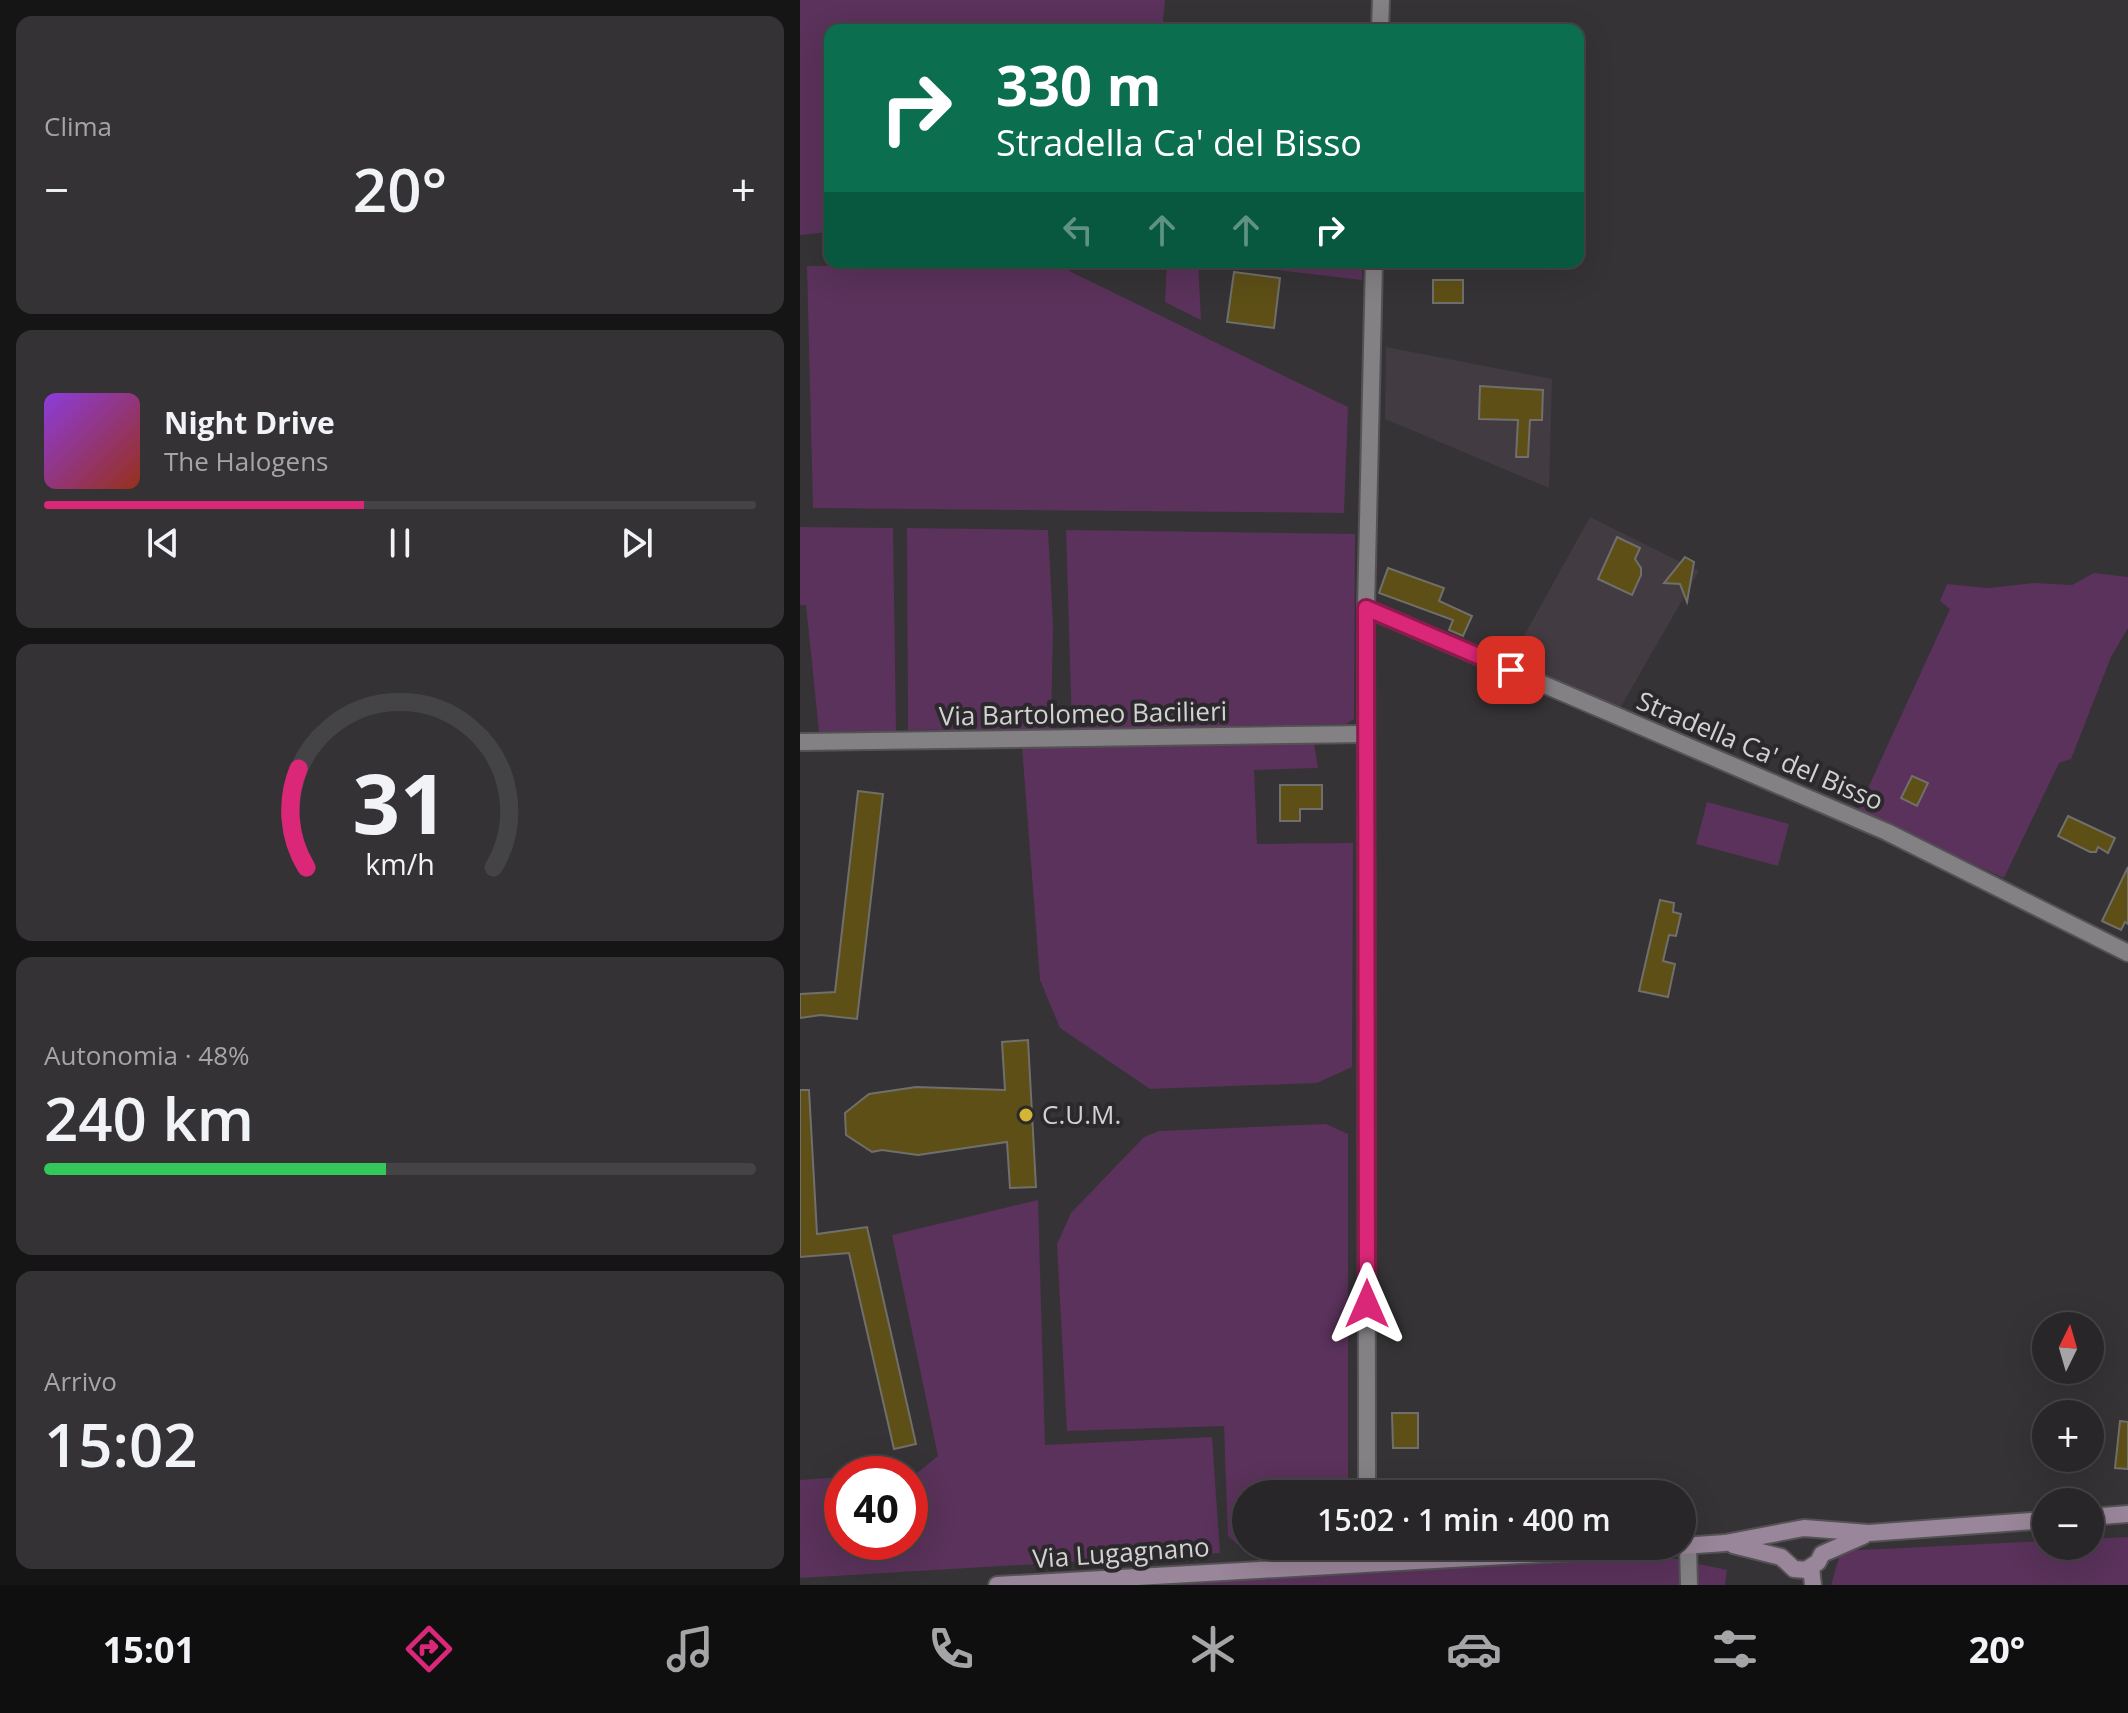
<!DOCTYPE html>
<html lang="it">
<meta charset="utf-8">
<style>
:root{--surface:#282628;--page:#343234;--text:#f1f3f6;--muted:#a5a5a8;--line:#444345;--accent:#db2777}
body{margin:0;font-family:"Open Sans",sans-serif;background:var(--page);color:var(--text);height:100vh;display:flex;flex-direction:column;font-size:30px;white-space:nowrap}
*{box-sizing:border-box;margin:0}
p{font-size:26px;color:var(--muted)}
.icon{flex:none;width:44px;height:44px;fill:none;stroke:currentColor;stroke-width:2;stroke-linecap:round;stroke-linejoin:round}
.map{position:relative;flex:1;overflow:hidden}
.details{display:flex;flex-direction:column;gap:16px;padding:16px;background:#161516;width:800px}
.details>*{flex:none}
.top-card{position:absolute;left:24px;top:24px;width:760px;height:244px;border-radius:16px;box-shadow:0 8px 32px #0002,0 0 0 2px var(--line);background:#0b6e4f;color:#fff;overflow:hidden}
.needle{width:52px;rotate:5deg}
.controls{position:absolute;left:1232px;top:1312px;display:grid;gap:16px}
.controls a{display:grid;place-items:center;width:72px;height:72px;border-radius:50%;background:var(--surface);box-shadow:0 8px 32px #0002,0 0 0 2px var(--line);font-size:40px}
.speed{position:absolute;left:24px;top:1456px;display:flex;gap:16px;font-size:40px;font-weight:700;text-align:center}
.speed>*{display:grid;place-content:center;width:104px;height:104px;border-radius:50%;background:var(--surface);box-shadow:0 8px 32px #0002,0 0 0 2px var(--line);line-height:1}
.speed .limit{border:12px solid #d22;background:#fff;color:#111}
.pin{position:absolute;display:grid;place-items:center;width:68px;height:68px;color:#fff;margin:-34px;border-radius:16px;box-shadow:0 4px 12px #0006}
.me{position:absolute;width:88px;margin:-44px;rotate:0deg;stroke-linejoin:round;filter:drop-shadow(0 0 6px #0008)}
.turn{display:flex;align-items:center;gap:28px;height:168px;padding:0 40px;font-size:36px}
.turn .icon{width:104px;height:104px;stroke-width:2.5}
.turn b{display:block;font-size:56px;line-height:68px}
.lanes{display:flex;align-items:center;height:76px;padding:0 40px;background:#0003;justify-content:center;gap:40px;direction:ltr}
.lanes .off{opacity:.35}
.big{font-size:60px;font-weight:600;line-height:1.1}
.details .widget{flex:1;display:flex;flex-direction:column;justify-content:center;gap:12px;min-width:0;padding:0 28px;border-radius:16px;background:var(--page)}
.details .dial{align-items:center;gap:0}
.dial svg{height:208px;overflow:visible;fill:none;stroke:var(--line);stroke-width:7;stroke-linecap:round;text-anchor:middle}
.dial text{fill:var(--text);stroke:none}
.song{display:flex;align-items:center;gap:24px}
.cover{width:96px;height:96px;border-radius:12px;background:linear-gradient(135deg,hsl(270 70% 55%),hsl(10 70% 35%))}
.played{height:8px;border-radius:4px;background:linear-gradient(90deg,var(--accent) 45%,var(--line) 45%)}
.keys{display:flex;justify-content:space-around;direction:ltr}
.heat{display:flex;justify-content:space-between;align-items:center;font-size:44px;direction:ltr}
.charge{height:12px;border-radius:6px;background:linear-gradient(90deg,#34c759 48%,var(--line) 0)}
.trip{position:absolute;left:432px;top:1480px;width:464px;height:80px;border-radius:40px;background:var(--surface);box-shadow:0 8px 32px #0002,0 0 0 2px var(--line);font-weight:600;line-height:80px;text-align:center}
.menu{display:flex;height:128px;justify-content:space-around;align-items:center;background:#100f10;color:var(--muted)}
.menu .icon{width:56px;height:56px}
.menu .on{color:var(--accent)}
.menu b{font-size:36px;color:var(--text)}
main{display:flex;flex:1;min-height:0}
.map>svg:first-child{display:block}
.built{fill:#423b42}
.green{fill:#5a325b}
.building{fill:#5d4f16;stroke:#706f6c;stroke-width:2}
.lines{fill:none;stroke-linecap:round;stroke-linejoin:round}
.minor-casing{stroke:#545254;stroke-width:20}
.tertiary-casing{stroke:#545254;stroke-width:20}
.secondary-casing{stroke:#545254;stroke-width:20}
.minor{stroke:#838183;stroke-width:16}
.tertiary{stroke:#838183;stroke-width:16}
.secondary{stroke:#9a869a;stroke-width:16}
.route-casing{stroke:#8e194d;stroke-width:20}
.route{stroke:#db2777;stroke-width:14}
.poi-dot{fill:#d4b535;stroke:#2b292b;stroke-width:3}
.labels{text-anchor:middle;stroke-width:8;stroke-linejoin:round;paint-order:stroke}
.street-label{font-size:26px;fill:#d3d2d3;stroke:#2b292b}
.poi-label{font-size:26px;fill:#d3d2d3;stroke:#2b292b;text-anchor:start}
</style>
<main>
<section class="details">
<div class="widget"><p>Clima</p>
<div class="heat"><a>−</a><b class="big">20°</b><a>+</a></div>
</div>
<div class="widget">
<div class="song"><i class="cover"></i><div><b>Night Drive</b><p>The Halogens</p></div></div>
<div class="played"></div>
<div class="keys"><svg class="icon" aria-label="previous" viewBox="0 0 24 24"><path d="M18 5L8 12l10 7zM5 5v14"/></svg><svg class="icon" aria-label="pause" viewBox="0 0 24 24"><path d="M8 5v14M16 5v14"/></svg><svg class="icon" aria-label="next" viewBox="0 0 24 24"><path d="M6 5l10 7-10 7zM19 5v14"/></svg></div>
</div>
<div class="widget dial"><svg viewBox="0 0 100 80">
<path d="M14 69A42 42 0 1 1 86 69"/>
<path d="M14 69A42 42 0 0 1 11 31" stroke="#db2777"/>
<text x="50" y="56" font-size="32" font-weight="700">31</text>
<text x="50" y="72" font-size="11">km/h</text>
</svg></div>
<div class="widget"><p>Autonomia · 48%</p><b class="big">240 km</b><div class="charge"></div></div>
<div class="widget"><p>Arrivo</p><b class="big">15:02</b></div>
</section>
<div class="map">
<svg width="1328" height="1585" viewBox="0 0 1328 1585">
<rect width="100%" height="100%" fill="#353335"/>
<!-- built -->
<g class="built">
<path d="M586,347L752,379L749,488L585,419Z"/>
<path d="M790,517L899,571L819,710L710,661Z"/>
</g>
<!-- green -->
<g class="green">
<path d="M0,0H365L362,30H30V232L0,235Z"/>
<path d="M367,262H398L401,320L365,302Z"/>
<path d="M407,262H562V280Z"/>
<path d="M7,266H259L548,407L544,513L13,508Z"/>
<path d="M0,527L93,528L96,731L19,732L6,605H0Z"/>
<path d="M107,528L248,530L253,625L251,729L108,730Z"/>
<path d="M266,530L555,534L554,719L546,724L272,729Z"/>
<path d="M1294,573L1328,577V628L1311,657L1271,759L1259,763L1204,878L1057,812L1150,609L1140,601L1147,584L1188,588L1234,583L1272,585Z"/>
<path d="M514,743L518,768L454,770L457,844L553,843L552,1067L517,1083L350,1089L260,1028L240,980L222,747Z"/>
<path d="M907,802L989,824L978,866L896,844Z"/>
<path d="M526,1124L548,1134V1494H446V1544H437L428,1536L424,1426L267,1431L257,1244L271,1213L344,1137L359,1131Z"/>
<path d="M238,1200L245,1445L412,1437L420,1553L0,1578V1480L42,1477V1542H110V1474H96L117,1473L138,1456L92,1235Z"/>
<path d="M1328,1537V1585H1031L1041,1551L1246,1541V1546H1290V1539Z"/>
<path d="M848,1553L927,1570L925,1585H304Z"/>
</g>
<!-- building -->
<g class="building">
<path d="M434,272L480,278L474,328L427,322Z"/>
<rect x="633" y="280" width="30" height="23"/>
<path d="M680,386L743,390L742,420H730L728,457H716L718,420L679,419Z"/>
<path d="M817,537L840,548L835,559L841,568V575L832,595L798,579Z"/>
<path d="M885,557L894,562L887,602L880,584L864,583Z"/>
<path d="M588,568L644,588L639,601L672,616L663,636L649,630L653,620L579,593Z"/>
<path d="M1112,776L1128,783L1117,806L1101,798Z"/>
<path d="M480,785H522V809H500V821H480Z"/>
<path d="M58,791L83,794L57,1019L21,1015L0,1018V994L35,992Z"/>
<path d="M1268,816L1315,838L1308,853L1298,847L1296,852H1290L1258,836Z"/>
<path d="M1328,867V924L1325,922L1321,930L1302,921Z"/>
<path d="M860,900L874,903L873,912L881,914L876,936L869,935L863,961L875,964L868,997L839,991Z"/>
<path d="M228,1040L236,1187L210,1188L207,1142L118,1155L82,1150L72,1152L46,1135L45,1113L69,1094L116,1087L205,1090L202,1042Z"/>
<path d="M0,1090H9L17,1234L67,1227L116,1444L94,1449L49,1253L0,1257Z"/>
<path d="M592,1413H618V1448H593Z"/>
<path d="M1320,1421L1328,1422V1469L1315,1468Z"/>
</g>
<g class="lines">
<!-- minor casing -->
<g class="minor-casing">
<g id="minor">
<path d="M566,608L1087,832L1328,953"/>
<path d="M0,742L566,734"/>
<path d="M888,1546L889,1585"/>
</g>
</g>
<!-- tertiary casing -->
<g class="tertiary-casing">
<g id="tertiary">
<path d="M580,30L581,0"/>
<path d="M567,1494L566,608L574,262"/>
<path d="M567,1546V1562"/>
</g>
</g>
<!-- secondary casing -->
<g class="secondary-casing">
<g id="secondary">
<path d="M1290,1517L1328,1514"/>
<path d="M933,1545L981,1557L994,1569L1006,1570L1018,1562L1022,1554L1063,1536"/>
<path d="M882,1546L925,1543L1004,1528L1069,1533L1246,1520"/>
<path d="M1011,1568L1013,1585"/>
<path d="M197,1585L880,1546"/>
</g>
</g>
<!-- minor -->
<use href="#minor" class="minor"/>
<!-- tertiary -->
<use href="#tertiary" class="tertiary"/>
<!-- secondary -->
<use href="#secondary" class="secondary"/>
</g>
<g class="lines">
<!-- route casing -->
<g class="route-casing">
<path id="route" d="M567,1304L566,608L711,670"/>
</g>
<!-- route -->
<use href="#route" class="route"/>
</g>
<!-- markers -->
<circle class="poi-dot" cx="226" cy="1115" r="8"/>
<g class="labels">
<!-- street labels -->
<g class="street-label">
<text transform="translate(283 714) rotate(-1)" y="9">Via Bartolomeo Bacilieri</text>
<text transform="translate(960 751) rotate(23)" y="9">Stradella Ca' del Bisso</text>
<text transform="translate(321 1553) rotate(-4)" y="9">Via Lugagnano</text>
</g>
<!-- poi labels -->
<g class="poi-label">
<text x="242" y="1124">C.U.M.</text>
</g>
</g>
</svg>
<div class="controls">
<a><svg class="needle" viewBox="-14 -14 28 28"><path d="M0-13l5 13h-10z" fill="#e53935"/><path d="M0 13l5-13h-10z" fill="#a5a5a8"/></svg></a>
<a>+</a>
<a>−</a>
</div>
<div class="speed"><div class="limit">40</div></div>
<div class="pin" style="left:711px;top:670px;background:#d93025"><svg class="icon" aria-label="arrive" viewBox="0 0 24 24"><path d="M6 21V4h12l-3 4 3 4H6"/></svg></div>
<svg class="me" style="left:567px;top:1304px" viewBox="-20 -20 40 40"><path d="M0-17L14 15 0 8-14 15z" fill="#db2777" stroke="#fff" stroke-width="4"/></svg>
<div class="trip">15:02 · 1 min · 400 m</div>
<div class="top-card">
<div class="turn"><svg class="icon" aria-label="right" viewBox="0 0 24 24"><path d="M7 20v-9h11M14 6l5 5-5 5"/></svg><div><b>330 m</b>Stradella Ca' del Bisso</div></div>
<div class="lanes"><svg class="icon off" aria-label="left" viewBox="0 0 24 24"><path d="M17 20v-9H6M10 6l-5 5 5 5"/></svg><svg class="icon off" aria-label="ahead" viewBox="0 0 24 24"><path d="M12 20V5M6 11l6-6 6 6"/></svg><svg class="icon off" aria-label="ahead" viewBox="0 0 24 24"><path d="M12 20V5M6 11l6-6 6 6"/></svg><svg class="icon" aria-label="right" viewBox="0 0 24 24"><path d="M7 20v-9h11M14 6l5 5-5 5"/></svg></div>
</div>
</div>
</main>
<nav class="menu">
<b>15:01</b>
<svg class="icon on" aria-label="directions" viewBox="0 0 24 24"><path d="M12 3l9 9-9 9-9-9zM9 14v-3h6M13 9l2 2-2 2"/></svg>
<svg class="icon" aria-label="music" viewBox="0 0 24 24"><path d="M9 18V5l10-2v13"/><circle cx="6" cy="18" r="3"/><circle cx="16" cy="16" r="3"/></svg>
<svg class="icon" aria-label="phone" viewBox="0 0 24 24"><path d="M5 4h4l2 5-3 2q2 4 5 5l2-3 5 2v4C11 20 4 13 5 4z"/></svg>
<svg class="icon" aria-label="climate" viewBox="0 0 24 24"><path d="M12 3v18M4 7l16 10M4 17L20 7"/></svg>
<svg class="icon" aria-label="car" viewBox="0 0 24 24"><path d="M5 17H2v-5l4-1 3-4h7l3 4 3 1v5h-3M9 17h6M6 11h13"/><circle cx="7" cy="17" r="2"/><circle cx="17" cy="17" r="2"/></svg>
<svg class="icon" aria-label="filters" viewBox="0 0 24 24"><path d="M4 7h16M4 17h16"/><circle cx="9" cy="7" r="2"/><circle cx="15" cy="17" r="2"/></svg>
<b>20°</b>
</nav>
